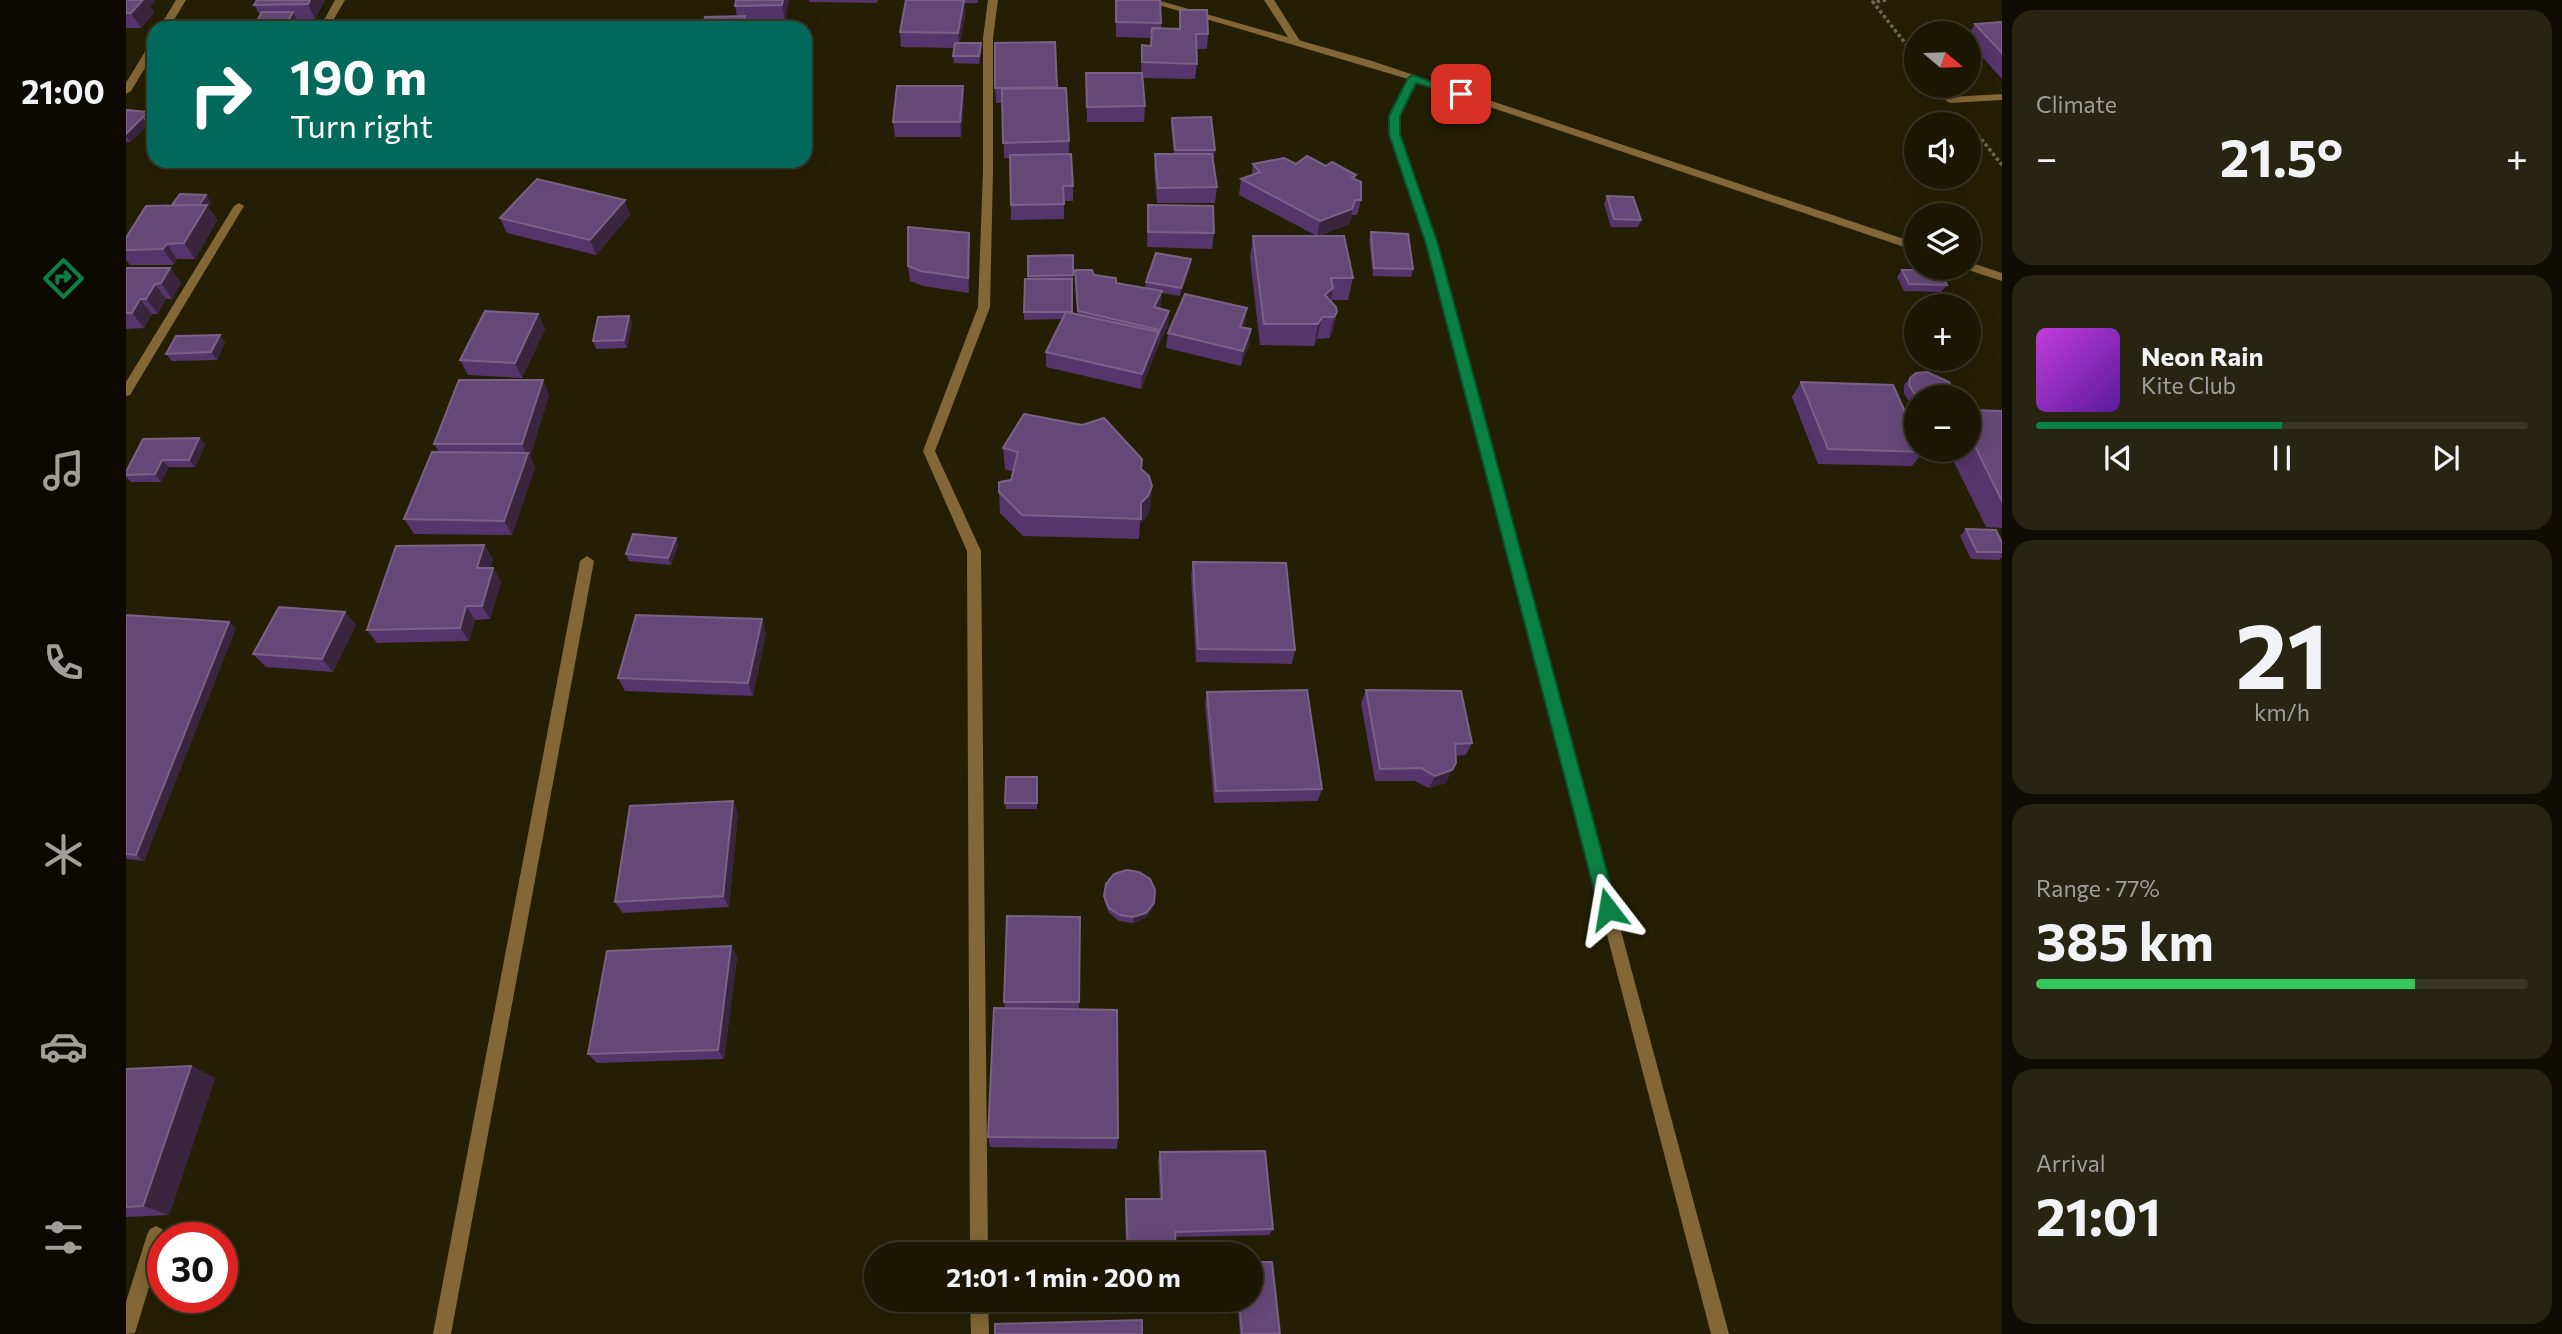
<!DOCTYPE html>
<meta charset="utf-8">
<style>
:root{--surface:#1b1703;--page:#282412;--text:#f1f3f6;--muted:#a09f9a;--line:#393625;--accent:#0b8043}
body{margin:0;font-family:Commissioner,sans-serif;background:var(--page);color:var(--text);height:100vh;display:flex;flex-direction:column;font-size:26px;white-space:nowrap}
*{box-sizing:border-box;margin:0}
p{font-size:23px;color:var(--muted)}
.icon{flex:none;width:38px;height:38px;fill:none;stroke:currentColor;stroke-width:2;stroke-linecap:round;stroke-linejoin:round}
.map{position:relative;flex:1;overflow:hidden}
.side{display:flex;flex-direction:column;gap:10px;padding:10px;background:#0f0d02;width:560px}
.side>*{flex:none}
.top-card{position:absolute;left:21px;top:21px;width:665px;height:147px;border-radius:21px;box-shadow:0 4px 18px #0003,0 0 0 2px var(--line);background:#00695c;color:#fff;overflow:hidden}
.needle{width:46px;rotate:109deg}
.fabs{position:absolute;left:1778px;top:21px;display:grid;gap:14px}
.fabs a{display:grid;place-items:center;width:77px;height:77px;border-radius:50%;background:var(--surface);box-shadow:0 4px 18px #0003,0 0 0 2px var(--line);font-size:35px}
.speed{position:absolute;left:21px;top:1222px;display:flex;gap:14px;font-size:35px;font-weight:700;text-align:center}
.speed>*{display:grid;place-content:center;width:91px;height:91px;border-radius:50%;background:var(--surface);box-shadow:0 4px 18px #0003,0 0 0 2px var(--line);line-height:1}
.speed .limit{border:10px solid #d22;background:#fff;color:#111}
.pin{position:absolute;display:grid;place-items:center;width:60px;height:60px;color:#fff;margin:-30px;border-radius:14px;box-shadow:0 4px 10px #0006}
.me{position:absolute;width:77px;margin:-38px;rotate:346deg;stroke-linejoin:round;filter:drop-shadow(0 0 5px #0008)}
.turn{display:flex;align-items:center;gap:24px;height:147px;padding:0 28px;font-size:32px}
.turn .icon{width:91px;height:91px;stroke-width:2.5}
.turn b{display:block;font-size:49px;line-height:60px}
.big{font-size:52px;font-weight:700;line-height:1.1}
.side .tile{flex:1;display:flex;flex-direction:column;justify-content:center;gap:10px;min-width:0;padding:0 24px;border-radius:21px;background:var(--page)}
.side .dial{align-items:center;gap:0}
.dial b{font-size:91px;line-height:1}
.song{display:flex;align-items:center;gap:21px}
.cover{width:84px;height:84px;border-radius:10px;background:linear-gradient(135deg,hsl(290 70% 55%),hsl(270 70% 35%))}
.played{height:7px;border-radius:4px;background:linear-gradient(90deg,var(--accent) 50%,var(--line) 50%)}
.keys{display:flex;justify-content:space-around;direction:ltr}
.heat{display:flex;justify-content:space-between;align-items:center;font-size:38px;direction:ltr}
.charge{height:10px;border-radius:5px;background:linear-gradient(90deg,#34c759 77%,var(--line) 0)}
.trip{position:absolute;left:738px;top:1242px;width:399px;height:70px;border-radius:35px;background:var(--surface);box-shadow:0 4px 18px #0003,0 0 0 2px var(--line);font-weight:700;line-height:70px;text-align:center}
main{display:flex;flex:1;min-height:0}
.tabs{display:flex;flex-direction:column;width:126px;justify-content:space-around;align-items:center;background:#0b0901;color:var(--muted)}
.tabs .icon{width:49px;height:49px}
.tabs .on{color:var(--accent)}
.tabs b{font-size:32px;color:var(--text)}
.map>svg:first-child{display:block}
.lines{fill:none;stroke-linecap:round;stroke-linejoin:round}
.path{stroke:#6b6750;stroke-width:3.5;stroke-dasharray:3.5 2.5;stroke-linecap:butt}
.service{fill:#836737;fill-rule:evenodd}
.minor{fill:#836737;fill-rule:evenodd}
.wall{fill:#56356c}
.shaded-wall{fill:#3b243e}
.building{fill:#664878;stroke:#7b6186;stroke-width:2}
.route{fill:#0b8043;stroke:#07532c;stroke-width:2}
</style>
<main>
<nav class="tabs">
<b>21:00</b>
<svg class="icon on" aria-label="directions" viewBox="0 0 24 24"><path d="M12 3l9 9-9 9-9-9zM9 14v-3h6M13 9l2 2-2 2"/></svg>
<svg class="icon" aria-label="music" viewBox="0 0 24 24"><path d="M9 18V5l10-2v13"/><circle cx="6" cy="18" r="3"/><circle cx="16" cy="16" r="3"/></svg>
<svg class="icon" aria-label="phone" viewBox="0 0 24 24"><path d="M5 4h4l2 5-3 2q2 4 5 5l2-3 5 2v4C11 20 4 13 5 4z"/></svg>
<svg class="icon" aria-label="climate" viewBox="0 0 24 24"><path d="M12 3v18M4 7l16 10M4 17L20 7"/></svg>
<svg class="icon" aria-label="car" viewBox="0 0 24 24"><path d="M5 17H2v-5l4-1 3-4h7l3 4 3 1v5h-3M9 17h6M6 11h13"/><circle cx="7" cy="17" r="2"/><circle cx="17" cy="17" r="2"/></svg>
<svg class="icon" aria-label="filters" viewBox="0 0 24 24"><path d="M4 7h16M4 17h16"/><circle cx="9" cy="7" r="2"/><circle cx="15" cy="17" r="2"/></svg>
</nav>
<div class="map">
<svg width="1876" height="1334" viewBox="0 0 1876 1334">
<rect width="100%" height="100%" fill="#241f04"/>
<g class="lines">
<!-- path -->
<g class="path">
<path d="M1760,0L1747,2L1790,57"/>
<path d="M1844,125L1876,165"/>
</g>
<!-- service -->
<g class="service">
<path d="M209,0H219L205,24H199L197,22Z"/>
<path d="M1138,0H1148L1174,41L1172,43H1166Z"/>
<path d="M1876,94V100L1824,103L1819,100L1824,97Z"/>
</g>
<!-- minor -->
<g class="minor">
<path d="M50,0H60L43,28H33Z"/>
<path d="M862,0H872L867,38V171L864,307L809,451L855,551L862,1255H844L841,551L797,451L852,307L857,171V38Z"/>
<path d="M1016,0H1031L1246,61L1790,243V251L1290,82L1273,116L1274,134L1311,244L1603,1334H1585L1301,244L1264,134L1263,116L1282,79Z"/>
<path d="M28,42V53L5,91L0,94V83L23,45Z"/>
<path d="M113,203L118,206L4,395L0,396V382L108,206Z"/>
<path d="M1843,262L1876,273V281L1839,269L1843,268Z"/>
<path d="M461,556L468,561L325,1334H307L454,561Z"/>
<path d="M30,1226L36,1229L39,1235L9,1333L0,1334V1302L21,1235L24,1229Z"/>
<path d="M844,1300H862L863,1334H845Z"/>
</g>
</g>
<!-- wall -->
<g class="wall">
<path d="M0,0L29,1L24,6L28,13L15,28H0Z"/>
<path d="M199,0L189,19H171L175,27L134,15L128,5Z"/>
<path d="M663,0L659,21H620L621,23L576,28L611,16L609,6Z"/>
<path d="M683,0H752L751,3L683,2Z"/>
<path d="M780,0H852V3H838L839,15L834,43L855,51L853,64L828,63L827,56L828,48L775,47L774,32Z"/>
<path d="M990,0L1035,23V29H1053L1054,10L1082,34L1081,49H1070L1071,64L1069,79L1016,78L1019,106L1018,122H961L960,73H1015L1016,45L1025,46V38L990,37Z"/>
<path d="M1876,22V79L1843,42V34L1849,24Z"/>
<path d="M929,42L931,88L943,141V154L947,186V201H938V219L885,220L884,158H878L877,103H870L869,88Z"/>
<path d="M837,86L838,101L835,137H769L767,122Z"/>
<path d="M28,107V127H25L23,124L4,142H0V111L23,114Z"/>
<path d="M1046,118L1089,150L1088,158H1087L1091,187L1089,203H1031L1028,169L1029,154H1048L1045,125Z"/>
<path d="M542,161H603L602,162Z"/>
<path d="M1127,164H1170L1200,166L1230,175L1229,179L1235,200L1231,215H1226L1223,224L1192,236L1227,278L1222,300H1205L1211,312L1206,334L1203,338L1191,339L1188,346L1134,345L1124,258L1127,236H1191L1113,195L1115,179L1126,175Z"/>
<path d="M80,195L85,203L82,207L91,220L69,259H51L48,265H4L0,260V238L46,205Z"/>
<path d="M1481,196L1515,220L1512,227H1485L1478,204Z"/>
<path d="M1022,205L1088,233L1086,249L1021,247Z"/>
<path d="M504,215L470,255L381,233L374,218Z"/>
<path d="M1245,232L1287,269L1285,277L1247,276L1243,240Z"/>
<path d="M843,233L844,248L843,293L797,286L784,281L782,266Z"/>
<path d="M947,255V283H946V313L951,314L949,270L990,283L1019,288L1020,282L1065,259L1064,267L1054,296L1036,293L1034,308L1043,311L1042,326L1032,345L1015,389L920,367V352L936,319L898,320V312L902,279V256Z"/>
<path d="M0,268H44L55,283L46,299H40L32,314H26L18,328L0,329Z"/>
<path d="M1776,270L1821,285L1815,292L1778,291L1771,277Z"/>
<path d="M1121,308L1117,328L1123,344L1115,366L1040,348L1042,333Z"/>
<path d="M412,314L419,329L396,378L342,375L334,360Z"/>
<path d="M503,316L506,323L501,348L470,349L467,341Z"/>
<path d="M99,342L91,360L46,361L40,354Z"/>
<path d="M1784,378L1827,397H1790V405L1782,400L1778,393V385Z"/>
<path d="M1675,382L1797,452L1786,466L1692,464L1666,397Z"/>
<path d="M423,395L404,456L409,468L386,535L288,534L278,519L313,452L308,444Z"/>
<path d="M1843,410L1876,411V528L1860,527L1822,450H1843Z"/>
<path d="M73,438L79,445L69,467H43L35,482H5L0,477V472Z"/>
<path d="M877,448L1015,469L1026,486L1024,507L1021,517L1014,523L1013,539L897,536L874,513L873,492L885,480L887,472L879,469Z"/>
<path d="M1840,529L1876,543V557L1873,560L1845,559L1834,536Z"/>
<path d="M550,538L552,545L545,565L503,561L500,554Z"/>
<path d="M358,545L367,559L364,568H367L375,582L364,619L349,620L343,641L251,643L241,630Z"/>
<path d="M1067,562L1169,650L1166,664L1070,662L1065,576Z"/>
<path d="M219,612L230,625L207,672L140,667L127,654Z"/>
<path d="M0,615L110,628L18,861L0,859Z"/>
<path d="M640,632L627,696L499,691L492,678Z"/>
<path d="M1240,690L1346,743L1340,755L1330,756L1320,783L1303,788L1289,781H1249L1235,703Z"/>
<path d="M1081,692L1196,789L1192,801L1088,803L1079,704Z"/>
<path d="M911,777V809H880L879,803Z"/>
<path d="M607,801L612,813L603,907L497,913L489,902Z"/>
<path d="M980,884L1028,903L1027,908L1019,918L1007,923L993,921L983,913L978,901Z"/>
<path d="M954,917L953,1009L992,1138L991,1149L864,1147L862,1137L879,1009L878,1002Z"/>
<path d="M605,946L611,957L598,1059L471,1063L462,1054Z"/>
<path d="M65,1066L89,1078L43,1215L0,1217V1069Z"/>
<path d="M1034,1152L1147,1229L1143,1235L1049,1237L1050,1255H1000L999,1206L1000,1199H1034L1032,1160Z"/>
<path d="M1111,1300H1125L1154,1334H1114Z"/>
</g>
<!-- shaded-wall -->
<g class="shaded-wall">
<path d="M12,0H28L29,1L24,6L28,13L15,28L5,13Z"/>
<path d="M184,0H199L189,19L182,4Z"/>
<path d="M657,0H663L659,21L656,5Z"/>
<path d="M838,0L839,15L833,48L832,33Z"/>
<path d="M167,12L175,27L174,28H158Z"/>
<path d="M837,86L838,101L835,137L834,122Z"/>
<path d="M22,112L26,119H19L23,124L4,142L0,136V134Z"/>
<path d="M80,195L85,203L82,207L91,220L69,259L58,243L71,208Z"/>
<path d="M499,200L504,215L470,255L464,240Z"/>
<path d="M1229,200L1223,224L1191,236L1194,221Z"/>
<path d="M843,233L844,248L843,293L842,278Z"/>
<path d="M41,244L51,259L48,265L37,249Z"/>
<path d="M1065,259L1064,267L1054,296L1055,288Z"/>
<path d="M44,268L55,283L46,299L35,283Z"/>
<path d="M29,284L40,299L32,314L20,299Z"/>
<path d="M1207,288L1203,309L1199,295Z"/>
<path d="M1036,291L1035,306L1027,322L1028,307Z"/>
<path d="M14,299L26,314L18,328L6,313Z"/>
<path d="M1121,308L1119,323L1112,342L1114,327Z"/>
<path d="M1043,311L1042,326L1033,345L1034,330Z"/>
<path d="M1211,312L1206,334L1203,338L1208,317Z"/>
<path d="M412,314L419,329L396,378L389,363Z"/>
<path d="M503,316L506,323L501,348L498,340Z"/>
<path d="M1196,317L1191,339L1188,346L1192,324Z"/>
<path d="M1125,329L1123,344L1115,366L1117,351Z"/>
<path d="M1033,332L1032,347L1015,389L1016,374Z"/>
<path d="M94,335L99,342L91,360L85,352Z"/>
<path d="M417,380L423,395L404,456L409,468L386,535L378,521L401,456L396,444Z"/>
<path d="M73,438L79,445L69,467L63,460Z"/>
<path d="M36,460L43,467L35,482L29,474Z"/>
<path d="M1026,486L1024,507L1021,517L1014,523L1015,503Z"/>
<path d="M550,538L552,545L545,565L542,558Z"/>
<path d="M358,545L367,559L360,582L351,568Z"/>
<path d="M367,568L375,582L364,619L356,606Z"/>
<path d="M340,606L349,620L343,641L334,628Z"/>
<path d="M219,612L230,625L207,672L196,659Z"/>
<path d="M636,619L640,632L627,696L622,683Z"/>
<path d="M103,622L110,628L18,861L10,855Z"/>
<path d="M1326,770L1320,783L1303,788L1309,776Z"/>
<path d="M607,801L612,813L603,907L597,896Z"/>
<path d="M1028,903L1027,908L1019,918L1007,923V917Z"/>
<path d="M605,946L611,957L598,1059L592,1050Z"/>
<path d="M65,1066L89,1078L43,1215L17,1206Z"/>
</g>
<!-- building -->
<g class="building">
<path d="M0,0H17L5,13H0Z"/>
<path d="M131,0H184L182,4L128,5Z"/>
<path d="M610,0H657L656,5L609,6Z"/>
<path d="M780,0H838L832,33L774,32Z"/>
<path d="M990,0H1034L1035,23L990,22Z"/>
<path d="M1054,10H1081L1082,34H1070L1071,64L1016,62V45L1025,46L1026,28L1054,29Z"/>
<path d="M136,12H167L158,28H106L110,21H131Z"/>
<path d="M619,16L618,23H636L634,28H576L579,17Z"/>
<path d="M1876,22V53L1849,24Z"/>
<path d="M929,42L931,87L869,88V43Z"/>
<path d="M829,43H855L853,56H827Z"/>
<path d="M960,73H1016L1019,106L961,107Z"/>
<path d="M771,86H837L834,122H767Z"/>
<path d="M940,88L943,141L877,143L876,89Z"/>
<path d="M27,107H28V119H19Z"/>
<path d="M1,110L22,112L0,134V111Z"/>
<path d="M1085,117L1089,150H1049L1046,118Z"/>
<path d="M945,154L947,186H937L938,204L885,205L884,155Z"/>
<path d="M1029,154H1086L1091,187L1032,188Z"/>
<path d="M1181,156L1200,166L1206,162L1230,175L1226,178L1235,182V200H1229L1226,209L1194,221L1115,179L1134,172L1127,164L1158,158L1170,164Z"/>
<path d="M411,179L499,200L464,240L374,218Z"/>
<path d="M54,194L80,195L73,205H46Z"/>
<path d="M1481,196L1507,197L1515,220L1488,219Z"/>
<path d="M81,205L58,243L41,244L37,249L0,250V238L20,206Z"/>
<path d="M1022,205L1087,206L1088,233L1022,232Z"/>
<path d="M782,227L843,233L842,278L795,271L782,266Z"/>
<path d="M1245,232L1282,234L1287,269L1248,268Z"/>
<path d="M1127,236H1218L1227,278H1205L1207,288L1199,295L1210,307L1211,312L1208,317H1196L1192,324H1138Z"/>
<path d="M1030,253L1065,259L1055,288L1020,282Z"/>
<path d="M947,255V275L902,276V256Z"/>
<path d="M0,268H44L35,283L29,284L20,299H14L6,313H0Z"/>
<path d="M949,270H966L968,275L990,278V283L1036,291L1028,307L1043,311L1034,330L952,311Z"/>
<path d="M1776,270H1813L1821,285L1783,284Z"/>
<path d="M899,279H946V312H898Z"/>
<path d="M1059,294L1121,308L1114,327L1125,329L1117,351L1042,333Z"/>
<path d="M359,311L412,314L389,363L334,360Z"/>
<path d="M940,312L1033,332L1016,374L920,352Z"/>
<path d="M503,316L498,340L467,341L472,317Z"/>
<path d="M94,335L85,352L40,354L50,336Z"/>
<path d="M1801,372L1823,382L1828,390L1827,397H1795L1788,393L1783,385L1784,378L1790,373Z"/>
<path d="M333,380H417L396,444H308Z"/>
<path d="M1675,382L1767,385L1790,436V450H1796L1797,452L1702,449Z"/>
<path d="M1843,410L1876,411V501L1843,434Z"/>
<path d="M898,414L956,425L978,418L1016,459L1015,469L1023,476L1026,486L1022,496L1015,503V519L896,515L873,492V482L885,480L892,452L877,448Z"/>
<path d="M73,438L63,460H36L29,474L0,475V472L17,439Z"/>
<path d="M306,452L402,453L378,521L278,519Z"/>
<path d="M1840,529L1870,530L1876,543V552H1851Z"/>
<path d="M507,534L550,538L542,558L500,554Z"/>
<path d="M358,545L351,568H367L356,606H340L334,628L241,630L270,546Z"/>
<path d="M1067,562L1160,563L1169,650L1072,649Z"/>
<path d="M153,607L219,612L196,659L127,654Z"/>
<path d="M0,615L103,622L10,855L0,854Z"/>
<path d="M510,615L636,619L622,683L492,678Z"/>
<path d="M1181,690L1196,789L1090,791L1081,692Z"/>
<path d="M1240,690L1335,691L1346,743L1329,744L1330,763L1326,770L1309,776L1295,768L1254,769Z"/>
<path d="M880,777H911V803H879Z"/>
<path d="M607,801L597,896L489,902L504,806Z"/>
<path d="M1000,870L1013,872L1024,879L1029,890L1028,903L1020,913L1007,917L994,915L983,908L978,896L980,884L988,874Z"/>
<path d="M881,916L954,917L953,1002H878Z"/>
<path d="M605,946L592,1050L462,1054L481,951Z"/>
<path d="M868,1008L991,1010L992,1138L862,1137Z"/>
<path d="M65,1066L17,1206L0,1207V1069Z"/>
<path d="M1139,1151L1147,1229L1049,1232L1050,1255H1002L1000,1199H1036L1034,1152Z"/>
<path d="M1125,1262H1146L1154,1334H1116L1113,1300H1125Z"/>
<path d="M1016,1320V1334H869V1324Z"/>
</g>
<!-- route -->
<path class="route" d="M1287,75L1340,94L1335,97L1290,83L1274,116V134L1312,244L1491,909L1489,915L1482,918L1476,915L1473,909L1300,244L1263,134V116L1282,78Z"/>
</svg>
<div class="fabs">
<a><svg class="needle" viewBox="-14 -14 28 28"><path d="M0-13l5 13h-10z" fill="#e53935"/><path d="M0 13l5-13h-10z" fill="#a09f9a"/></svg></a>
<a><svg class="icon" aria-label="sound" viewBox="0 0 24 24"><path d="M4 9h4l5-4v14l-5-4H4zM17 9q2 3 0 6"/></svg></a>
<a><svg class="icon" aria-label="layers" viewBox="0 0 24 24"><path d="M12 4l9 5-9 5-9-5zM3 14l9 5 9-5"/></svg></a>
<a>+</a>
<a>−</a>
</div>
<div class="speed"><div class="limit">30</div></div>
<div class="pin" style="left:1335px;top:94px;background:#d93025"><svg class="icon" aria-label="arrive" viewBox="0 0 24 24"><path d="M6 21V4h12l-3 4 3 4H6"/></svg></div>
<svg class="me" style="left:1482px;top:909px" viewBox="-20 -20 40 40"><path d="M0-17L14 15 0 8-14 15z" fill="#0b8043" stroke="#fff" stroke-width="4"/></svg>
<div class="trip">21:01 · 1 min · 200 m</div>
<div class="top-card">
<div class="turn"><svg class="icon" aria-label="right" viewBox="0 0 24 24"><path d="M7 20v-9h11M14 6l5 5-5 5"/></svg><div><b>190 m</b>Turn right</div></div>
</div>
</div>
<section class="side">
<div class="tile"><p>Climate</p>
<div class="heat"><a>−</a><b class="big">21.5°</b><a>+</a></div>
</div>
<div class="tile">
<div class="song"><i class="cover"></i><div><b>Neon Rain</b><p>Kite Club</p></div></div>
<div class="played"></div>
<div class="keys"><svg class="icon" aria-label="previous" viewBox="0 0 24 24"><path d="M18 5L8 12l10 7zM5 5v14"/></svg><svg class="icon" aria-label="pause" viewBox="0 0 24 24"><path d="M8 5v14M16 5v14"/></svg><svg class="icon" aria-label="next" viewBox="0 0 24 24"><path d="M6 5l10 7-10 7zM19 5v14"/></svg></div>
</div>
<div class="tile dial"><b>21</b><p>km/h</p></div>
<div class="tile"><p>Range · 77%</p><b class="big">385 km</b><div class="charge"></div></div>
<div class="tile"><p>Arrival</p><b class="big">21:01</b></div>
</section>
</main>
